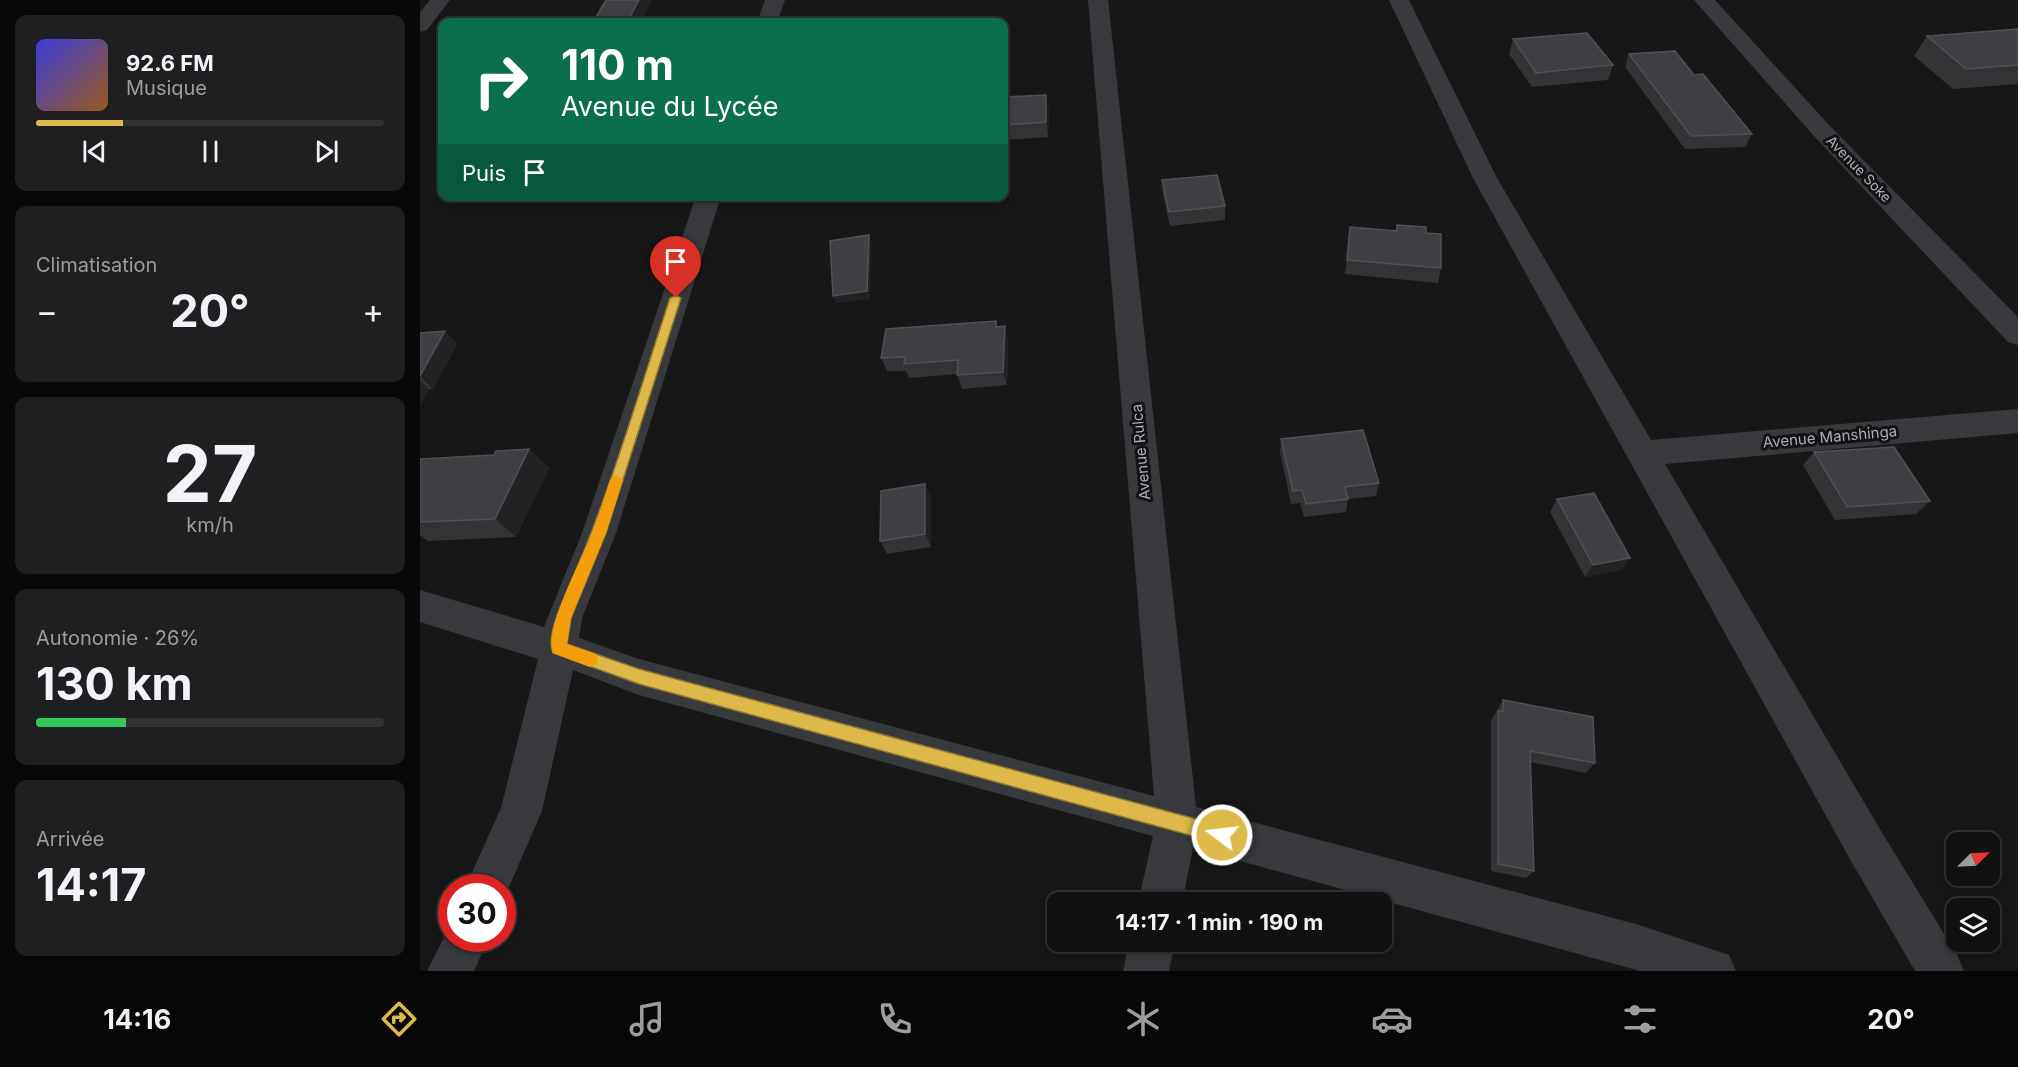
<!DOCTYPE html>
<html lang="fr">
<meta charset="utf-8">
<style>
:root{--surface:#111112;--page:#1e1f20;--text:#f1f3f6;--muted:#9c9d9f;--line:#303132;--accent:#deb949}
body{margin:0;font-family:Inter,sans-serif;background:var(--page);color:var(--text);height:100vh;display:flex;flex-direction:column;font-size:22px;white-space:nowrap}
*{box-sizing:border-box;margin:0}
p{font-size:20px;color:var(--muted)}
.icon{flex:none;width:33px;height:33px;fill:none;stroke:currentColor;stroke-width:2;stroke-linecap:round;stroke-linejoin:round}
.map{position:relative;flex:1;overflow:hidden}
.drawer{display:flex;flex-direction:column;gap:15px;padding:15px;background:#09090a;width:420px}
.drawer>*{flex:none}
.top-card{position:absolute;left:18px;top:18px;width:570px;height:183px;border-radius:12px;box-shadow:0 3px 9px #0003,0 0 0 2px var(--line);background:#0b6e4f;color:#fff;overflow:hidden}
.needle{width:39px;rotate:66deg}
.buttons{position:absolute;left:1526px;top:832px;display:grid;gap:12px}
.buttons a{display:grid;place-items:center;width:54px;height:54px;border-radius:12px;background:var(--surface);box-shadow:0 3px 9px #0003,0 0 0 2px var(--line);font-size:30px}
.speed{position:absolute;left:18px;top:874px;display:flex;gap:12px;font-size:30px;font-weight:700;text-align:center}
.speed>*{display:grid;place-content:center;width:78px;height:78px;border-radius:50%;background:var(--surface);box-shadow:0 3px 9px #0003,0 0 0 2px var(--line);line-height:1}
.speed .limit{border:9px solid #d22;background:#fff;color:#111}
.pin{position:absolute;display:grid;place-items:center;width:51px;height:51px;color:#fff;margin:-62px -26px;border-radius:50% 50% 50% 0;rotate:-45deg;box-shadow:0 0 6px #0007}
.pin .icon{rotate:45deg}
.me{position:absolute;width:66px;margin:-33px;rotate:285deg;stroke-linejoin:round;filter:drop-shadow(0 0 4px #0008)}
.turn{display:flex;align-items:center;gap:21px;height:126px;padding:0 24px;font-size:27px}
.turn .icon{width:78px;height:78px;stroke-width:2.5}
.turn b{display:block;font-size:42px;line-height:51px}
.then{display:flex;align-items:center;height:57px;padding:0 24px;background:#0003;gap:12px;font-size:22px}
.big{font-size:45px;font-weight:700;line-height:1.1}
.drawer .tile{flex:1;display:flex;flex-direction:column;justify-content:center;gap:9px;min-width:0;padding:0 21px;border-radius:12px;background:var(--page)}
.drawer .dial{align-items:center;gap:0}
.dial b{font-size:78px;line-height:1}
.song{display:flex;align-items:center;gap:18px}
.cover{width:72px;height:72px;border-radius:9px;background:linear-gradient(135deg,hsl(240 70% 55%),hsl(30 70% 35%))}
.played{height:6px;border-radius:3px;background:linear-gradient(90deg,var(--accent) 25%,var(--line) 25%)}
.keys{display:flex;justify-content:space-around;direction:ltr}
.heat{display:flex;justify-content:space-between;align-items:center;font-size:33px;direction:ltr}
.charge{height:9px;border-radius:4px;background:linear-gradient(90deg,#34c759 26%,var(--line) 0)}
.trip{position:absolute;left:627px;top:892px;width:345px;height:60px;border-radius:12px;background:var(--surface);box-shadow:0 3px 9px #0003,0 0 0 2px var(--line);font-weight:700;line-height:60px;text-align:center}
.dock{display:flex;height:96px;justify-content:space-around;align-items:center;background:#070707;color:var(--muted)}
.dock .icon{width:42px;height:42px}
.dock .active{color:var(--accent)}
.dock b{font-size:27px;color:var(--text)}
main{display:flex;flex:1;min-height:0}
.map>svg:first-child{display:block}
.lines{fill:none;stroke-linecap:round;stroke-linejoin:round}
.minor{fill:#38393d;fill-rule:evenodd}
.wall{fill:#333336}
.shaded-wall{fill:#222224}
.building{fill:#404044;stroke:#505156;stroke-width:1.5}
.route{fill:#deb949;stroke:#90782f;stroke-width:1.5}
.slow{fill:#f59e0b}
.labels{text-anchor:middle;stroke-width:6;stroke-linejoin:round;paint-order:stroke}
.far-street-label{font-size:14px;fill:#aaadb7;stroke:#121213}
.street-label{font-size:15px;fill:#aaadb7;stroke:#121213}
</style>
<main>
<section class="drawer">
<div class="tile">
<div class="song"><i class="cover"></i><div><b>92.6 FM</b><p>Musique</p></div></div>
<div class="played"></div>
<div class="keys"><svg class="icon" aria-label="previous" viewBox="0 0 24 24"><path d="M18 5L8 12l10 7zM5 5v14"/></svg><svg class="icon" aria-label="pause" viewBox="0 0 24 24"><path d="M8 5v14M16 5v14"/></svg><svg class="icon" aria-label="next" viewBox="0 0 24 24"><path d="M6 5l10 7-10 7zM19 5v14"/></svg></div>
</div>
<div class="tile"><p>Climatisation</p>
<div class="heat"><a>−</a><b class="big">20°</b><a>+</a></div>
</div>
<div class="tile dial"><b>27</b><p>km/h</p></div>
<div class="tile"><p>Autonomie · 26%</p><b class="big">130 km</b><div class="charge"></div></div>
<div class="tile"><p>Arrivée</p><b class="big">14:17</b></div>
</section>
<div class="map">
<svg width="1598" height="971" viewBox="0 0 1598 971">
<rect width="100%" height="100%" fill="#171718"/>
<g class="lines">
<!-- minor -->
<g class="minor">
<path d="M10,0H30L7,30L0,32V12Z"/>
<path d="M345,0H365L357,22H337Z"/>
<path d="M668,0H688L776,807L1216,924L1309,955L1316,971H1220L773,848L762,903H718L733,836L219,695L153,670L122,811L82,903V888H45L81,808L118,659L0,622V590L124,627L162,533L276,196H301L196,533L162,618L159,638L219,659L734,796Z"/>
<path d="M969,0H989L1077,178L1231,440L1598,409V433L1245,464L1461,831L1537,955L1544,971H1495L1431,861L1053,178Z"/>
<path d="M1274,0H1295L1409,125L1598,317V345L1588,342L1393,135Z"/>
<path d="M32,922V939H68L54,971H7Z"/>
<path d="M709,942H755L749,971H703Z"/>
</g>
</g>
<!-- wall -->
<g class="wall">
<path d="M1598,29V84L1533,89L1494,56L1507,36Z"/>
<path d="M1093,39L1193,65L1188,80L1112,87L1089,54Z"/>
<path d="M1209,54L1274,75L1332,134L1325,147L1265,149L1205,67Z"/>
<path d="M584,97L629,109L628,137L584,140Z"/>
<path d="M742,180L805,206V220L750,226L743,195Z"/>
<path d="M977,225L1006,233L1021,268L1018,283L925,274L930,227L975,231Z"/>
<path d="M576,321L577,327L588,340L587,385L542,389L537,374L489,378L486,371H467L461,358Z"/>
<path d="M25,331L37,344L13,389H9L0,405V333Z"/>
<path d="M861,439L959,483L956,496L928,499L926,512L884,517L880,503L871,504L860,452Z"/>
<path d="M109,449L129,468L96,537L8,541L0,535V459L74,455Z"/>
<path d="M1394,452L1510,501L1496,514L1415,520L1383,465Z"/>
<path d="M511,497V547L467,554L460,541Z"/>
<path d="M1137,499L1210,558L1202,570L1165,577L1130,512Z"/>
<path d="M1083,700L1175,763L1166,773L1110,762L1114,871L1106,878L1071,871V721Z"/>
</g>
<!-- shaded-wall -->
<g class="shaded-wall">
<path d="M219,0H230L231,2L220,22H207Z"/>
<path d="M626,95L629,109L628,137L626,122Z"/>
<path d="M449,235L451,242L450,299L416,303L413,296Z"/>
<path d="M585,326L588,340L587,385L583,372Z"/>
<path d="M25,331L37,344L13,389L0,376Z"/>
<path d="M0,381L9,389L0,405Z"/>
<path d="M109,449L129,468L96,537L75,519Z"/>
<path d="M505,484L511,497V547L505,534Z"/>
<path d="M1210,558L1202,570L1165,577L1173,565Z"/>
</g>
<!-- building -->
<g class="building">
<path d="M186,0H219L207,22H173Z"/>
<path d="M1598,29V65L1546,69L1507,36Z"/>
<path d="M1167,33L1193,65L1116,73L1093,39Z"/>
<path d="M1255,51L1274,75L1283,74L1332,134L1271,136L1209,54Z"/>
<path d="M626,95V122L584,125V97Z"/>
<path d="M797,175L805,206L749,212L742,180Z"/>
<path d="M977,225L1006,227V233L1021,234V268L927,260L930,227L977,231Z"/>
<path d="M449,235L447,291L413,296L410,241Z"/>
<path d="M576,321V327L585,326L583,372L537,375L538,360L484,364L485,357L461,358L466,329Z"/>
<path d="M25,331L0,376V333Z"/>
<path d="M943,430L959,483L925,487L928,499L886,504L882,490L873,491L861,439Z"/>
<path d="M1474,447L1510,501L1427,507L1394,452Z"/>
<path d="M109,449L75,519L0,522V459L74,455L76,451Z"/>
<path d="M505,484V534L460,541L461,491Z"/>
<path d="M1174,493L1210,558L1173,565L1137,499Z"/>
<path d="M1083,700L1173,717L1175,763L1110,751L1114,871L1078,864V711H1083Z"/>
</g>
<!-- route -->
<path class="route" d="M256,295L261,298L186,533L151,618L147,644L219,669L802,826L809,829L811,835L809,841L802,844L219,684L133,653C125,635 145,597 152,580C191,489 219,392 250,298Z"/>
<!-- slow -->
<path class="slow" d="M196,475L203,480L186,533L151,618L147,644L176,654L178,659L176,664L170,667L133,653C123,631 162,558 172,534C179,516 184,498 190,480Z"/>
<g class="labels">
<!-- far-street labels -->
<g class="far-street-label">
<text transform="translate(1439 169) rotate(46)" y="5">Avenue Soke</text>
</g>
<!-- street labels -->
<g class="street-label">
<text transform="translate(1410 437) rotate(-5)" y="5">Avenue Manshinga</text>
<text transform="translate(721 452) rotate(-95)" y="5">Avenue Rulca</text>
</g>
</g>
</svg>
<div class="buttons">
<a><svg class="needle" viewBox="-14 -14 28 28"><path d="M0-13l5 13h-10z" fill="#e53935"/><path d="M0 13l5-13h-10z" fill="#9c9d9f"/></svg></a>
<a><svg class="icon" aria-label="layers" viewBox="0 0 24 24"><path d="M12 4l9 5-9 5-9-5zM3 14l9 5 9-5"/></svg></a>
</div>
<div class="speed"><div class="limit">30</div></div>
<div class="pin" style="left:256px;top:298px;background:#d93025"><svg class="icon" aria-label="arrive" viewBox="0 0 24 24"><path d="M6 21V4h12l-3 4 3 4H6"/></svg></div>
<svg class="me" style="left:802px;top:835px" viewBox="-20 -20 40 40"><circle r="17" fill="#deb949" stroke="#fff" stroke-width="3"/><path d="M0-11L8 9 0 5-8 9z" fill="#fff"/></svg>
<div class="trip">14:17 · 1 min · 190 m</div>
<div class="top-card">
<div class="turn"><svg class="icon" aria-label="right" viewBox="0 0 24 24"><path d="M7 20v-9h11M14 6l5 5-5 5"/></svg><div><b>110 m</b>Avenue du Lycée</div></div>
<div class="then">Puis<svg class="icon" aria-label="arrive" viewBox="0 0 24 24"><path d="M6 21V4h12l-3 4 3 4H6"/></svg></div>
</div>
</div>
</main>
<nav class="dock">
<b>14:16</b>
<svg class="icon active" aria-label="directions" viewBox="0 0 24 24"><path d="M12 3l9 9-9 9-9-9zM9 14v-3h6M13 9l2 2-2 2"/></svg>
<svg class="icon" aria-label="music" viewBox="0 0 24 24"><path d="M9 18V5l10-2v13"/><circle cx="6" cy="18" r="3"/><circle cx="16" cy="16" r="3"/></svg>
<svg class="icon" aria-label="phone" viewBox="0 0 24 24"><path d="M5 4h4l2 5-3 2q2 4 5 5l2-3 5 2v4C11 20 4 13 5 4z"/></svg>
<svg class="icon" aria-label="climate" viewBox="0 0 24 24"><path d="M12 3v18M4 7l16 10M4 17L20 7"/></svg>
<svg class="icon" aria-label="car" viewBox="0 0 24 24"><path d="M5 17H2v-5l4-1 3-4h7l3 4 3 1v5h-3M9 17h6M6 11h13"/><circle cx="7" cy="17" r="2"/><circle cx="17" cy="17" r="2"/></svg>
<svg class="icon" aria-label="filters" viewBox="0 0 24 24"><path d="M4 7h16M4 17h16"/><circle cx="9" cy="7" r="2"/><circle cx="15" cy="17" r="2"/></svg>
<b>20°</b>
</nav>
